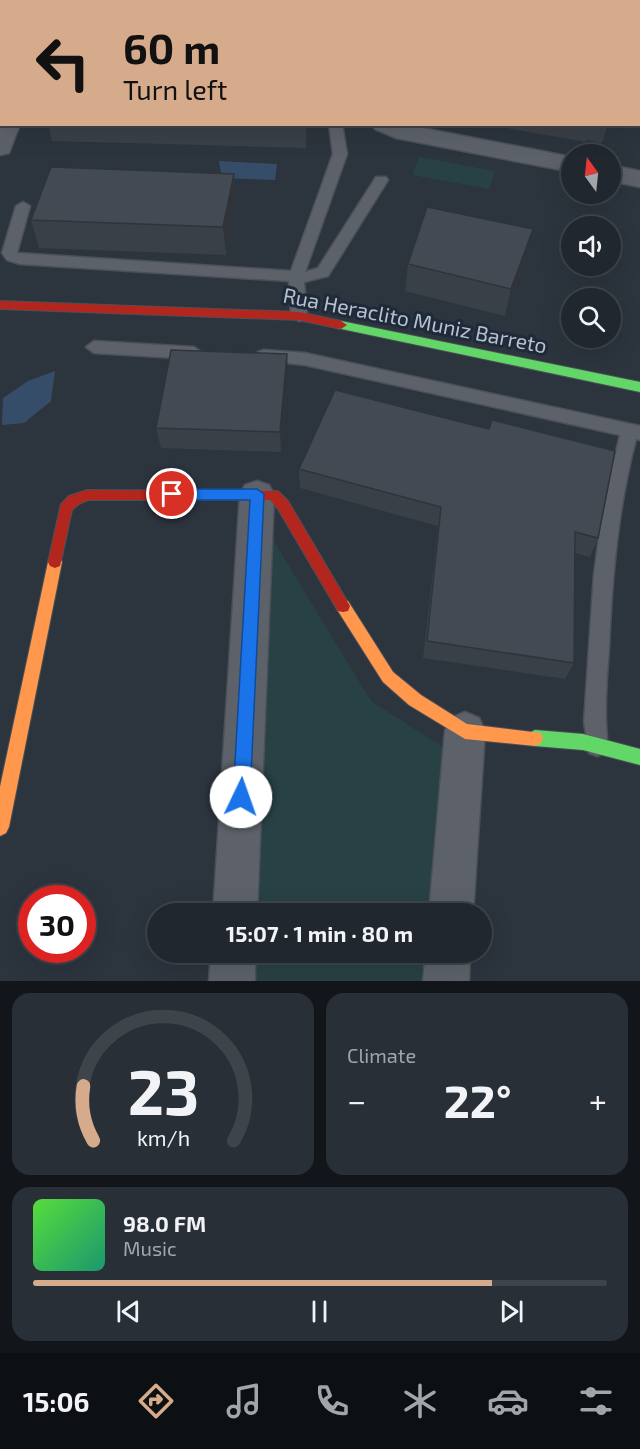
<!DOCTYPE html>
<meta charset="utf-8">
<style>
:root{--surface:#21272e;--page:#292f36;--text:#f1f3f6;--muted:#a2a5aa;--line:#3e444a;--accent:#d6ab8b}
body{margin:0;font-family:"Exo 2",sans-serif;background:var(--page);color:var(--text);height:100vh;display:flex;flex-direction:column;font-size:22px;white-space:nowrap}
*{box-sizing:border-box;margin:0}
p{font-size:20px;color:var(--muted)}
.icon{flex:none;width:33px;height:33px;fill:none;stroke:currentColor;stroke-width:2;stroke-linecap:round;stroke-linejoin:round}
.map{position:relative;height:981px;overflow:hidden}
.drawer{display:flex;flex-direction:column;gap:12px;padding:12px;background:#121519;flex:1}
.drawer>*{flex:none}
.guide{position:absolute;left:0px;top:0px;width:640px;height:126px;box-shadow:0 6px 24px #0002,0 0 0 2px var(--line);background:#d6ab8b;color:#111;overflow:hidden}
.needle{width:39px;rotate:345deg}
.tools{position:absolute;left:561px;top:144px;display:grid;gap:12px}
.tools a{display:grid;place-items:center;width:60px;height:60px;border-radius:50%;background:var(--surface);box-shadow:0 6px 24px #0002,0 0 0 2px var(--line);font-size:30px}
.speed{position:absolute;left:18px;top:885px;display:flex;gap:12px;font-size:30px;font-weight:700;text-align:center}
.speed>*{display:grid;place-content:center;width:78px;height:78px;border-radius:50%;background:var(--surface);box-shadow:0 6px 24px #0002,0 0 0 2px var(--line);line-height:1}
.speed .limit{border:9px solid #d22;background:#fff;color:#111}
.pin{position:absolute;display:grid;place-items:center;width:51px;height:51px;color:#fff;margin:-26px;border:3px solid #fff;border-radius:50%;box-shadow:0 2px 6px #0007}
.me{position:absolute;width:66px;margin:-33px;rotate:3deg;stroke-linejoin:round;filter:drop-shadow(0 0 4px #0008)}
.turn{display:flex;align-items:center;gap:21px;height:126px;padding:0 24px;font-size:27px}
.turn .icon{width:78px;height:78px;stroke-width:2.5}
.turn b{display:block;font-size:42px;line-height:51px}
.big{font-size:45px;font-weight:700;line-height:1.1}
.drawer .widget{flex:1;display:flex;flex-direction:column;justify-content:center;gap:9px;min-width:0;padding:0 21px;border-radius:18px;background:var(--page)}
.drawer .dial{align-items:center;gap:0}
.dial svg{height:156px;overflow:visible;fill:none;stroke:var(--line);stroke-width:7;stroke-linecap:round;text-anchor:middle}
.dial text{fill:var(--text);stroke:none}
.song{display:flex;align-items:center;gap:18px}
.cover{width:72px;height:72px;border-radius:9px;background:linear-gradient(135deg,hsl(110 70% 55%),hsl(160 70% 35%))}
.played{height:6px;border-radius:3px;background:linear-gradient(90deg,var(--accent) 80%,var(--line) 80%)}
.keys{display:flex;justify-content:space-around;direction:ltr}
.heat{display:flex;justify-content:space-between;align-items:center;font-size:33px;direction:ltr}
.drawer .tiles{flex:1;display:grid;gap:12px;grid-template-columns:1fr 1fr}
.widget:last-child{grid-column:span 2}
.trip{position:absolute;left:147px;top:903px;width:345px;height:60px;border-radius:30px;background:var(--surface);box-shadow:0 6px 24px #0002,0 0 0 2px var(--line);font-weight:700;line-height:60px;text-align:center}
.dock{display:flex;height:96px;justify-content:space-around;align-items:center;background:#0d1012;color:var(--muted)}
.dock .icon{width:42px;height:42px}
.dock .current{color:var(--accent)}
.dock b{font-size:27px;color:var(--text)}
.map>svg:first-child{display:block}
.green{fill:#284145}
.water{fill:#364d6a}
.lines{fill:none;stroke-linecap:round;stroke-linejoin:round}
.lane-casing{stroke:#4b5058;stroke-width:3}
.street-casing{stroke:#4b5058;stroke-width:3}
.fast-casing{stroke:#4b5058;stroke-width:2}
.slow-casing{stroke:#4b5058;stroke-width:2}
.jam-casing{stroke:#4b5058;stroke-width:2}
.lane{fill:#5d626a;fill-rule:evenodd}
.street{fill:#5d626a;fill-rule:evenodd}
.fast{fill:#63d668;fill-rule:evenodd}
.slow{fill:#ff974d;fill-rule:evenodd}
.jam{fill:#b3261e;fill-rule:evenodd}
.wall{fill:#3a4047}
.shaded-wall{fill:#30343a}
.building{fill:#444a53;stroke:#30343a;stroke-width:1.5}
.route{fill:#1a73e8;stroke:#114b97;stroke-width:1.5}
.labels{text-anchor:middle;stroke-width:6;stroke-linejoin:round;paint-order:stroke}
.street-label{font-size:21px;fill:#b7c0ce;stroke:#1e2a3a}
</style>
<div class="map">
<svg width="640" height="981" viewBox="0 0 640 981">
<rect width="100%" height="100%" fill="#2c343e"/>
<!-- green -->
<g class="green">
<path d="M419,157L495,171L489,189L412,175Z"/>
<path d="M258,515L371,701L454,754L442,913L238,914Z"/>
<path d="M237,953H439L437,981H235Z"/>
</g>
<!-- water -->
<g class="water">
<path d="M219,161L277,164L275,180L222,178Z"/>
<path d="M55,371L51,401L24,423L2,425L3,398L28,381Z"/>
</g>
<g class="lines">
<!-- lane casing -->
<g class="lane-casing">
<g id="lane">
<path d="M82,0H121L122,2H83Z"/>
<path d="M329,124H342L347,154L305,272L318,268L376,177H386L388,180L328,276L304,282L307,316L305,320L299,321L291,316L289,281L20,264L7,260L2,253L16,206L23,202L30,206L17,253L291,271L333,154Z"/>
<path d="M94,341L194,347L202,353L194,359L94,353L86,347Z"/>
<path d="M264,350L305,353L640,426V440L636,439C618,508 612,577 609,648C607,673 605,698 606,722C606,733 609,743 605,753L597,756L589,753L584,722L594,574L604,502L620,435L305,365L258,360L256,356L258,352Z"/>
</g>
</g>
<!-- street casing -->
<g class="street-casing">
<g id="street">
<rect x="369" y="0" width="20" height="2"/>
<rect x="0" y="51" width="2" height="14"/>
<path d="M0,119L2,124H20L9,153L0,155Z"/>
<path d="M372,124H402L572,157V172L396,138L375,129Z"/>
<path d="M610,165L640,171V187L610,181Z"/>
<path d="M257,481L269,485L274,494L257,914H213L240,494L245,485Z"/>
<path d="M465,712L479,718L485,731L473,914H429L445,731L451,718Z"/>
<path d="M211,952H255V981H209Z"/>
<path d="M426,952H470L469,981H423Z"/>
</g>
</g>
<!-- fast casing -->
<g class="fast-casing">
<g id="fast">
<path d="M341,321L640,382V392L337,328L335,325Z"/>
<path d="M535,730L583,734L640,749V765L583,750L535,746L529,743L527,738L529,733Z"/>
</g>
</g>
<!-- slow casing -->
<g class="slow-casing">
<g id="slow">
<path d="M55,556L60,558L62,562L9,827L6,833L0,836V787L48,562L50,558Z"/>
<path d="M343,600L348,601L393,672L421,695L467,724L541,733L543,738L541,743L535,746L465,739L409,705L383,682L338,611L336,606L338,601Z"/>
</g>
</g>
<!-- jam casing -->
<g class="jam-casing">
<g id="jam">
<path d="M0,301L299,312L341,321L347,325L341,329L299,320L0,309Z"/>
<path d="M87,490L278,491L288,501L350,606L348,611L343,612L338,611L278,509L270,500H88L79,504L72,510L60,566L55,568L50,566L48,562L61,504L69,496Z"/>
</g>
</g>
<!-- lane -->
<use href="#lane" class="lane"/>
<!-- street -->
<use href="#street" class="street"/>
<!-- fast -->
<use href="#fast" class="fast"/>
<!-- slow -->
<use href="#slow" class="slow"/>
<!-- jam -->
<use href="#jam" class="jam"/>
</g>
<!-- wall -->
<g class="wall">
<path d="M639,27L640,28V112H639Z"/>
<path d="M48,124H309L306,148L52,141Z"/>
<path d="M484,124H608L602,143L587,140L586,142Z"/>
<path d="M234,174L236,202L226,255L39,248L31,220Z"/>
<path d="M526,257L505,316L405,291L408,264Z"/>
<path d="M288,374L281,452L161,448L156,428Z"/>
<path d="M335,390L598,538L590,557L575,553L574,663L565,679L423,658L438,526L300,488L299,469Z"/>
</g>
<!-- shaded-wall -->
<g class="shaded-wall">
<path d="M306,124H309L306,148Z"/>
<path d="M234,174L236,202L226,255L223,227Z"/>
<path d="M533,229L526,257L505,316L511,289Z"/>
<path d="M287,354L288,374L281,452L280,432Z"/>
</g>
<!-- building -->
<g class="building">
<path d="M95,0H351V2H94Z"/>
<path d="M441,0H470L479,2H441Z"/>
<path d="M639,27L640,28V93H639Z"/>
<path d="M51,167L234,174L223,227L31,220Z"/>
<path d="M427,207L533,229L511,289L408,264Z"/>
<path d="M171,350L287,354L280,432L156,428Z"/>
<path d="M335,390L489,429L492,420L615,451L598,538L575,532L574,663L427,641L441,507L299,469Z"/>
</g>
<!-- route -->
<path class="route" d="M172,489H257L264,494L250,797L247,803L241,805L235,803L233,797L250,500H172L166,494Z"/>
<g class="labels">
<!-- street labels -->
<g class="street-label">
<text transform="translate(415 321) rotate(11)" y="7">Rua Heraclito Muniz Barreto</text>
</g>
</g>
</svg>
<div class="tools">
<a><svg class="needle" viewBox="-14 -14 28 28"><path d="M0-13l5 13h-10z" fill="#e53935"/><path d="M0 13l5-13h-10z" fill="#a2a5aa"/></svg></a>
<a><svg class="icon" aria-label="sound" viewBox="0 0 24 24"><path d="M4 9h4l5-4v14l-5-4H4zM17 9q2 3 0 6"/></svg></a>
<a><svg class="icon" aria-label="search" viewBox="0 0 24 24"><circle cx="10" cy="10" r="6"/><path d="M15 15l6 6"/></svg></a>
</div>
<div class="speed"><div class="limit">30</div></div>
<div class="pin" style="left:172px;top:494px;background:#d93025"><svg class="icon" aria-label="arrive" viewBox="0 0 24 24"><path d="M6 21V4h12l-3 4 3 4H6"/></svg></div>
<svg class="me" style="left:241px;top:797px" viewBox="-20 -20 40 40"><circle r="19" fill="#fff"/><path d="M0-13L10 11 0 6-10 11z" fill="#1a73e8"/></svg>
<div class="trip">15:07 · 1 min · 80 m</div>
<div class="guide">
<div class="turn"><svg class="icon" aria-label="left" viewBox="0 0 24 24"><path d="M17 20v-9H6M10 6l-5 5 5 5"/></svg><div><b>60 m</b>Turn left</div></div>
</div>
</div>
<section class="drawer">
<div class="tiles">
<div class="widget dial"><svg viewBox="0 0 100 80">
<path d="M14 69A42 42 0 1 1 86 69"/>
<path d="M14 69A42 42 0 0 1 9 41" stroke="#d6ab8b"/>
<text x="50" y="56" font-size="32" font-weight="700">23</text>
<text x="50" y="72" font-size="11">km/h</text>
</svg></div>
<div class="widget"><p>Climate</p>
<div class="heat"><a>−</a><b class="big">22°</b><a>+</a></div>
</div>
<div class="widget">
<div class="song"><i class="cover"></i><div><b>98.0 FM</b><p>Music</p></div></div>
<div class="played"></div>
<div class="keys"><svg class="icon" aria-label="previous" viewBox="0 0 24 24"><path d="M18 5L8 12l10 7zM5 5v14"/></svg><svg class="icon" aria-label="pause" viewBox="0 0 24 24"><path d="M8 5v14M16 5v14"/></svg><svg class="icon" aria-label="next" viewBox="0 0 24 24"><path d="M6 5l10 7-10 7zM19 5v14"/></svg></div>
</div>
</div>
</section>
<nav class="dock">
<b>15:06</b>
<svg class="icon current" aria-label="directions" viewBox="0 0 24 24"><path d="M12 3l9 9-9 9-9-9zM9 14v-3h6M13 9l2 2-2 2"/></svg>
<svg class="icon" aria-label="music" viewBox="0 0 24 24"><path d="M9 18V5l10-2v13"/><circle cx="6" cy="18" r="3"/><circle cx="16" cy="16" r="3"/></svg>
<svg class="icon" aria-label="phone" viewBox="0 0 24 24"><path d="M5 4h4l2 5-3 2q2 4 5 5l2-3 5 2v4C11 20 4 13 5 4z"/></svg>
<svg class="icon" aria-label="climate" viewBox="0 0 24 24"><path d="M12 3v18M4 7l16 10M4 17L20 7"/></svg>
<svg class="icon" aria-label="car" viewBox="0 0 24 24"><path d="M5 17H2v-5l4-1 3-4h7l3 4 3 1v5h-3M9 17h6M6 11h13"/><circle cx="7" cy="17" r="2"/><circle cx="17" cy="17" r="2"/></svg>
<svg class="icon" aria-label="filters" viewBox="0 0 24 24"><path d="M4 7h16M4 17h16"/><circle cx="9" cy="7" r="2"/><circle cx="15" cy="17" r="2"/></svg>
</nav>
